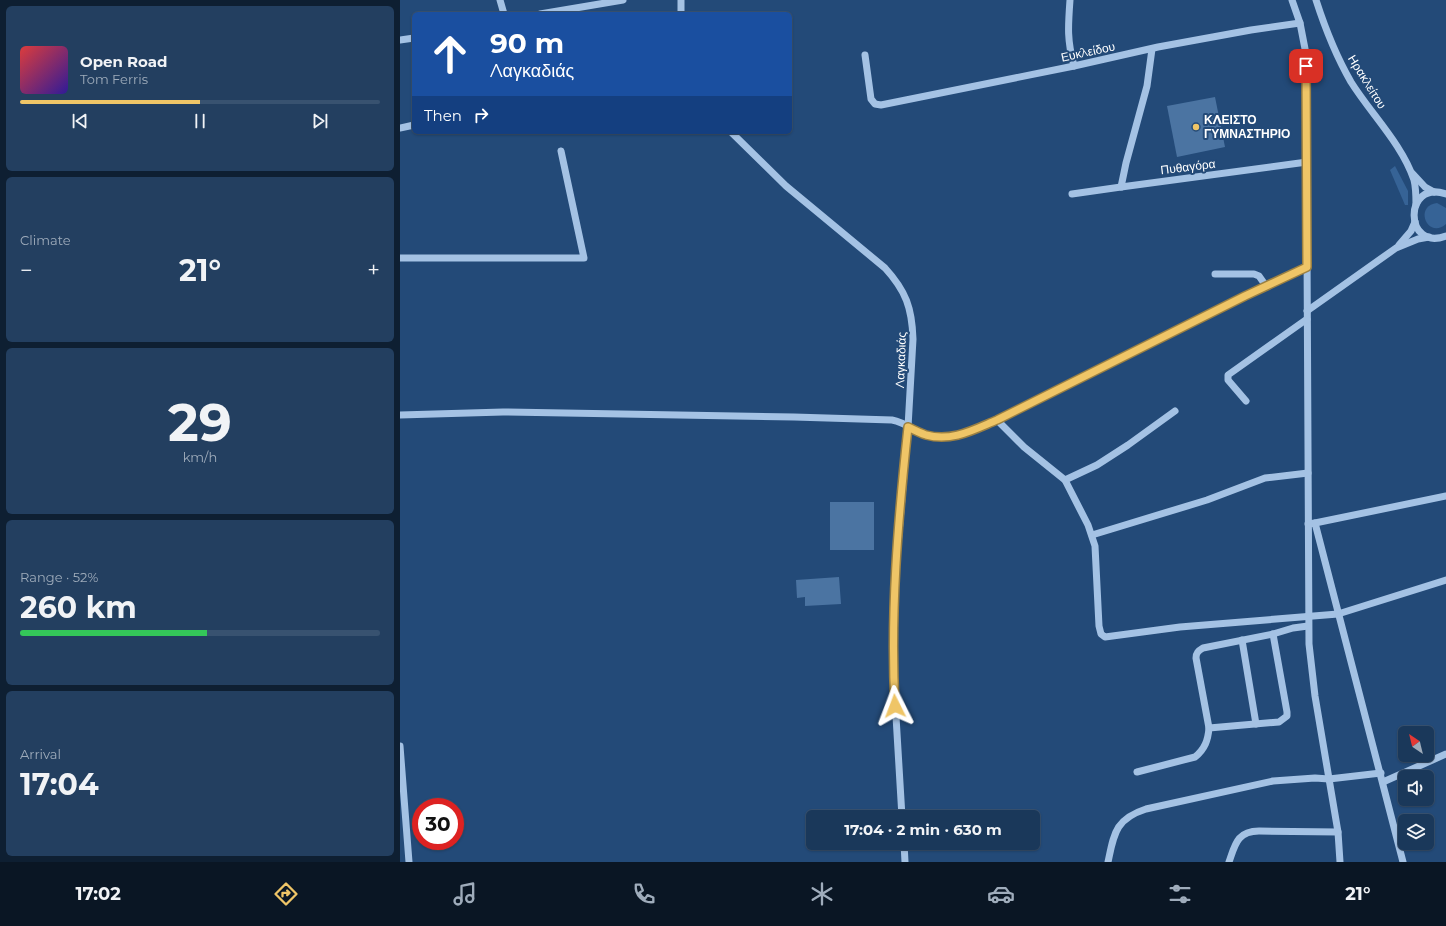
<!DOCTYPE html>
<meta charset="utf-8">
<style>
:root{--surface:#1a385a;--page:#233f60;--text:#f1f3f6;--muted:#9facbb;--line:#385270;--accent:#efc567}
body{margin:0;font-family:Montserrat,sans-serif;background:var(--page);color:var(--text);height:100vh;display:flex;flex-direction:column;font-size:15px;white-space:nowrap}
*{box-sizing:border-box;margin:0}
p{font-size:13px;color:var(--muted)}
.icon{flex:none;width:22px;height:22px;fill:none;stroke:currentColor;stroke-width:2;stroke-linecap:round;stroke-linejoin:round}
.map{position:relative;flex:1;overflow:hidden}
.details{display:flex;flex-direction:column;gap:6px;padding:6px;background:#0e1f32;width:400px}
.details>*{flex:none}
.hud{position:absolute;left:12px;top:12px;width:380px;height:122px;border-radius:6px;box-shadow:0 1px 3px #0004,0 0 0 1px var(--line);background:#1a4fa0;color:#fff;overflow:hidden}
.needle{width:26px;rotate:325deg}
.buttons{position:absolute;left:998px;top:726px;display:grid;gap:8px}
.buttons a{display:grid;place-items:center;width:36px;height:36px;border-radius:6px;background:var(--surface);box-shadow:0 1px 3px #0004,0 0 0 1px var(--line);font-size:20px}
.speed{position:absolute;left:12px;top:798px;display:flex;gap:8px;font-size:20px;font-weight:700;text-align:center}
.speed>*{display:grid;place-content:center;width:52px;height:52px;border-radius:50%;background:var(--surface);box-shadow:0 1px 3px #0004,0 0 0 1px var(--line);line-height:1}
.speed .limit{border:6px solid #d22;background:#fff;color:#111}
.pin{position:absolute;display:grid;place-items:center;width:34px;height:34px;color:#fff;margin:-17px;border-radius:8px;box-shadow:0 2px 6px #0006}
.me{position:absolute;width:44px;margin:-22px;rotate:357deg;stroke-linejoin:round;filter:drop-shadow(0 0 3px #0008)}
.turn{display:flex;align-items:center;gap:14px;height:84px;padding:0 12px;font-size:18px}
.turn .icon{width:52px;height:52px;stroke-width:2.5}
.turn b{display:block;font-size:28px;line-height:34px}
.then{display:flex;align-items:center;height:38px;padding:0 12px;background:#0003;gap:8px;font-size:15px}
.big{font-size:30px;font-weight:700;line-height:1.1}
.details .card{flex:1;display:flex;flex-direction:column;justify-content:center;gap:6px;min-width:0;padding:0 14px;border-radius:6px;background:var(--page)}
.details .dial{align-items:center;gap:0}
.dial b{font-size:52px;line-height:1}
.song{display:flex;align-items:center;gap:12px}
.cover{width:48px;height:48px;border-radius:6px;background:linear-gradient(135deg,hsl(0 70% 55%),hsl(250 70% 35%))}
.played{height:4px;border-radius:2px;background:linear-gradient(90deg,var(--accent) 50%,var(--line) 50%)}
.keys{display:flex;justify-content:space-around;direction:ltr}
.heat{display:flex;justify-content:space-between;align-items:center;font-size:22px;direction:ltr}
.charge{height:6px;border-radius:3px;background:linear-gradient(90deg,#34c759 52%,var(--line) 0)}
.trip{position:absolute;left:406px;top:810px;width:234px;height:40px;border-radius:6px;background:var(--surface);box-shadow:0 1px 3px #0004,0 0 0 1px var(--line);font-weight:700;line-height:40px;text-align:center}
.dock{display:flex;height:64px;justify-content:space-around;align-items:center;background:#0a1624;color:var(--muted)}
.dock .icon{width:28px;height:28px}
.dock .on{color:var(--accent)}
.dock b{font-size:18px;color:var(--text)}
main{display:flex;flex:1;min-height:0}
.map>svg:first-child{display:block}
.green{fill:#366396}
.building{fill:#4b74a2}
.lines{fill:none;stroke-linecap:round;stroke-linejoin:round}
.minor{stroke:#a4c2e4;stroke-width:7}
.route-casing{stroke:#9b8043;stroke-width:10}
.route{stroke:#efc567;stroke-width:7}
.poi-dot{fill:#efc567;stroke:#234a78;stroke-width:1.5}
.labels{text-anchor:middle;stroke-width:4;stroke-linejoin:round;paint-order:stroke}
.street-label{font-size:12px;fill:#fff;stroke:#234a78}
.poi-label{font-size:12px;font-weight:bold;fill:#fff;stroke:#234a78;text-anchor:start}
</style>
<main>
<section class="details">
<div class="card">
<div class="song"><i class="cover"></i><div><b>Open Road</b><p>Tom Ferris</p></div></div>
<div class="played"></div>
<div class="keys"><svg class="icon" aria-label="previous" viewBox="0 0 24 24"><path d="M18 5L8 12l10 7zM5 5v14"/></svg><svg class="icon" aria-label="pause" viewBox="0 0 24 24"><path d="M8 5v14M16 5v14"/></svg><svg class="icon" aria-label="next" viewBox="0 0 24 24"><path d="M6 5l10 7-10 7zM19 5v14"/></svg></div>
</div>
<div class="card"><p>Climate</p>
<div class="heat"><a>−</a><b class="big">21°</b><a>+</a></div>
</div>
<div class="card dial"><b>29</b><p>km/h</p></div>
<div class="card"><p>Range · 52%</p><b class="big">260 km</b><div class="charge"></div></div>
<div class="card"><p>Arrival</p><b class="big">17:04</b></div>
</section>
<div class="map">
<svg width="1046" height="862" viewBox="0 0 1046 862">
<rect width="100%" height="100%" fill="#234a78"/>
<!-- green -->
<g class="green">
<path d="M995,166L1008,191V205H1005L990,170Z"/>
<path d="M1037,203L1046,208V224C1028,240 1013,206 1037,203Z"/>
</g>
<!-- building -->
<g class="building">
<path d="M815,97L825,147L777,157L767,106Z"/>
<rect x="430" y="502" width="44" height="48"/>
<path d="M439,577L441,604L405,606V597L397,598L396,580Z"/>
</g>
<g class="lines">
<!-- minor -->
<g class="minor">
<path d="M100,0L104,14"/>
<path d="M670,0C668,27 667,40 674,66"/>
<path d="M892,0L900,23L906,54L909,644L915,696L938,832L940,862"/>
<path d="M916,0C925,28 936,56 951,82C971,114 1002,144 1014,180C1016,188 1016,196 1016,205"/>
<path d="M140,14L223,0"/>
<path d="M281,14V0"/>
<path d="M0,40L14,38"/>
<path d="M465,55L471,99L475,104L481,105L674,66L758,47L851,30L900,23"/>
<path d="M0,128L14,125"/>
<path d="M331,132L386,186L485,268C506,291 512,308 513,339L508,427L496,569L494,615L493,666L502,817"/>
<path d="M1013,174L1025,187L1034,192"/>
<path d="M721,187L726,163L747,86L752,49"/>
<path d="M672,194L721,187L907,162"/>
<path d="M1046,194C1003,179 1004,252 1046,236"/>
<path d="M999,245L1011,231L1015,222"/>
<path d="M0,258H184L161,151"/>
<path d="M815,274H854L859,276L866,286"/>
<path d="M907,311L996,248L1018,239L1029,237"/>
<path d="M846,401L828,380V375L907,319"/>
<path d="M0,415L103,412L394,417L492,420C503,422 513,429 523,434C549,444 573,430 597,420L845,296L907,267"/>
<path d="M597,420L624,447L665,480L688,525L695,546L699,626L701,634L705,637L780,627L938,614L1046,580"/>
<path d="M665,480L697,465L728,445L775,411"/>
<path d="M915,523L1046,496"/>
<path d="M908,524L915,523L1003,862"/>
<path d="M692,535L807,500L865,478L908,473"/>
<path d="M842,640L856,724"/>
<path d="M809,728L879,722L887,716V712L873,634"/>
<path d="M0,746L9,862"/>
<path d="M737,772L795,757C805,749 808,740 809,728L796,658C796,653 798,651 803,648L873,634L893,628L908,626"/>
<path d="M983,782L1046,754"/>
<path d="M504,843L505,862"/>
<path d="M708,862C714,834 715,819 746,809L873,781L915,778L929,779L981,773"/>
<path d="M829,862C835,845 837,831 859,831L938,832"/>
</g>
</g>
<g class="lines">
<!-- route casing -->
<g class="route-casing">
<path id="route" d="M495,706C490,613 498,520 508,427C514,430 520,433 526,435C552,442 573,430 597,420L845,296L907,267L906,66"/>
</g>
<!-- route -->
<use href="#route" class="route"/>
</g>
<!-- markers -->
<circle class="poi-dot" cx="796" cy="127" r="4"/>
<g class="labels">
<!-- street labels -->
<g class="street-label">
<text transform="translate(688 52) rotate(-12)" y="4">Ευκλείδου</text>
<text transform="translate(967 82) rotate(58)" y="4">Ηρακλείτου</text>
<text transform="translate(788 167) rotate(-7)" y="4">Πυθαγόρα</text>
<text transform="translate(501 360) rotate(-88)" y="4">Λαγκαδιάς</text>
</g>
<!-- poi labels -->
<g class="poi-label">
<text x="804" y="124">ΚΛΕΙΣΤΟ<tspan x="804" dy="14">ΓΥΜΝΑΣΤΗΡΙΟ</tspan></text>
</g>
</g>
</svg>
<div class="buttons">
<a><svg class="needle" viewBox="-14 -14 28 28"><path d="M0-13l5 13h-10z" fill="#e53935"/><path d="M0 13l5-13h-10z" fill="#9facbb"/></svg></a>
<a><svg class="icon" aria-label="sound" viewBox="0 0 24 24"><path d="M4 9h4l5-4v14l-5-4H4zM17 9q2 3 0 6"/></svg></a>
<a><svg class="icon" aria-label="layers" viewBox="0 0 24 24"><path d="M12 4l9 5-9 5-9-5zM3 14l9 5 9-5"/></svg></a>
</div>
<div class="speed"><div class="limit">30</div></div>
<div class="pin" style="left:906px;top:66px;background:#d93025"><svg class="icon" aria-label="arrive" viewBox="0 0 24 24"><path d="M6 21V4h12l-3 4 3 4H6"/></svg></div>
<svg class="me" style="left:495px;top:706px" viewBox="-20 -20 40 40"><path d="M0-17L14 15 0 8-14 15z" fill="#efc567" stroke="#fff" stroke-width="4"/></svg>
<div class="trip">17:04 · 2 min · 630 m</div>
<div class="hud">
<div class="turn"><svg class="icon" aria-label="ahead" viewBox="0 0 24 24"><path d="M12 20V5M6 11l6-6 6 6"/></svg><div><b>90 m</b>Λαγκαδιάς</div></div>
<div class="then">Then<svg class="icon" aria-label="right" viewBox="0 0 24 24"><path d="M7 20v-9h11M14 6l5 5-5 5"/></svg></div>
</div>
</div>
</main>
<nav class="dock">
<b>17:02</b>
<svg class="icon on" aria-label="directions" viewBox="0 0 24 24"><path d="M12 3l9 9-9 9-9-9zM9 14v-3h6M13 9l2 2-2 2"/></svg>
<svg class="icon" aria-label="music" viewBox="0 0 24 24"><path d="M9 18V5l10-2v13"/><circle cx="6" cy="18" r="3"/><circle cx="16" cy="16" r="3"/></svg>
<svg class="icon" aria-label="phone" viewBox="0 0 24 24"><path d="M5 4h4l2 5-3 2q2 4 5 5l2-3 5 2v4C11 20 4 13 5 4z"/></svg>
<svg class="icon" aria-label="climate" viewBox="0 0 24 24"><path d="M12 3v18M4 7l16 10M4 17L20 7"/></svg>
<svg class="icon" aria-label="car" viewBox="0 0 24 24"><path d="M5 17H2v-5l4-1 3-4h7l3 4 3 1v5h-3M9 17h6M6 11h13"/><circle cx="7" cy="17" r="2"/><circle cx="17" cy="17" r="2"/></svg>
<svg class="icon" aria-label="filters" viewBox="0 0 24 24"><path d="M4 7h16M4 17h16"/><circle cx="9" cy="7" r="2"/><circle cx="15" cy="17" r="2"/></svg>
<b>21°</b>
</nav>
